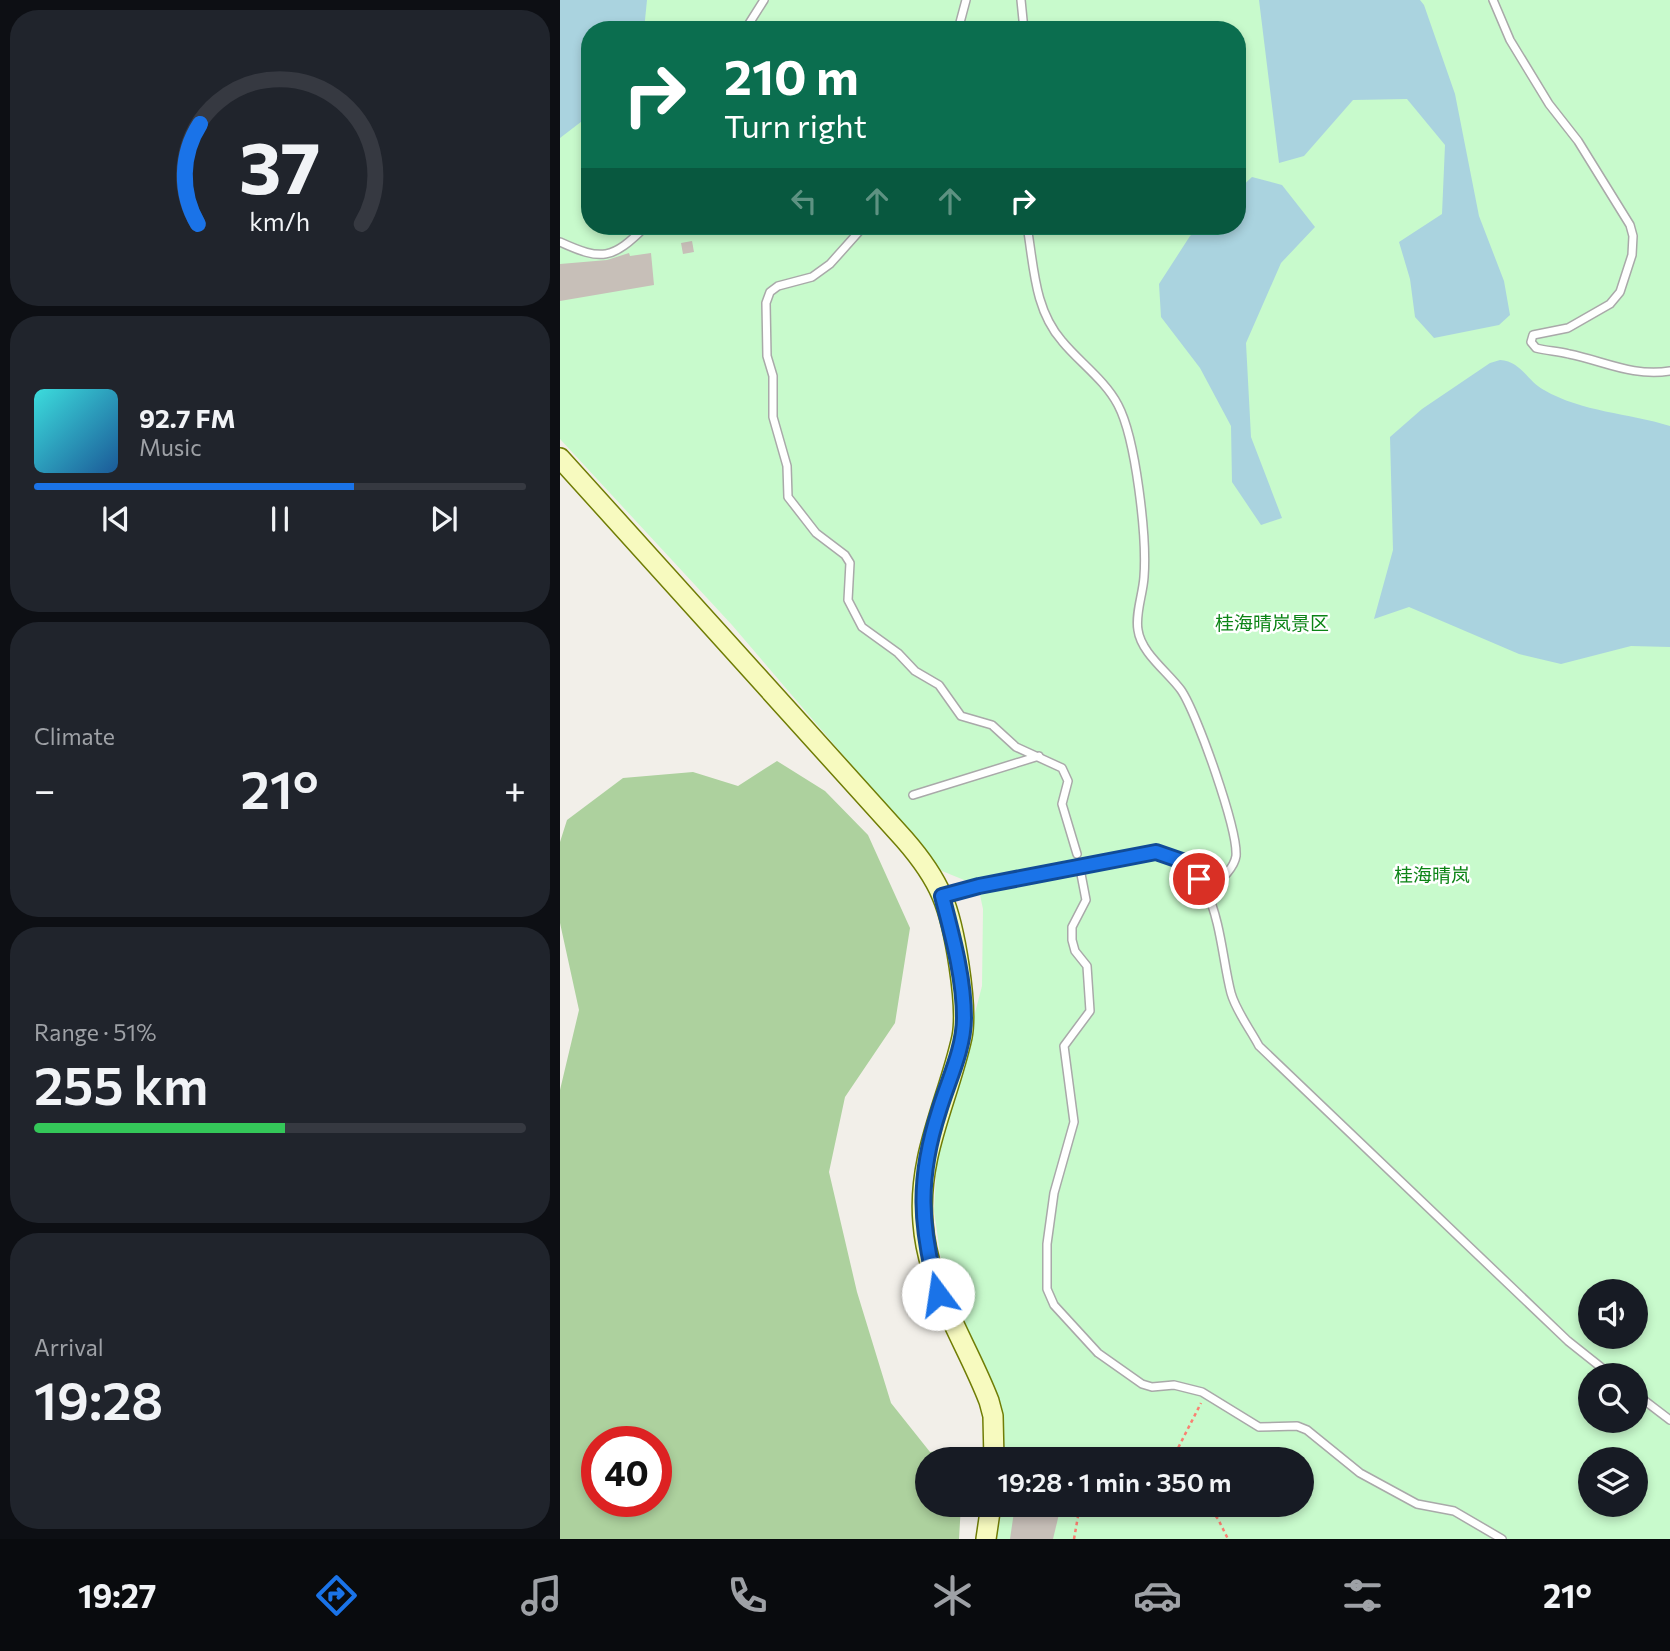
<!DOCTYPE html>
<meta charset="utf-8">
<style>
:root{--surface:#171b24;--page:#20242c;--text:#f1f3f6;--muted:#9ea1a6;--line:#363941;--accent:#1a73e8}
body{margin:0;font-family:Commissioner,"Noto Sans SC",sans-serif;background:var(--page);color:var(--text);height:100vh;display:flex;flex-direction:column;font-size:26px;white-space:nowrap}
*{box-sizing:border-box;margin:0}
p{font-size:23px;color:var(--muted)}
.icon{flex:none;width:38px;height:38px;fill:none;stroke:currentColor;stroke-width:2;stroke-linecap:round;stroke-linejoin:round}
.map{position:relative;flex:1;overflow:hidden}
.panel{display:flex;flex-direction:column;gap:10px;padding:10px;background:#0d0f14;width:560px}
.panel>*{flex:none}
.guide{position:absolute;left:21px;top:21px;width:665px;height:214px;border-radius:28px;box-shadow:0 4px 10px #0003;background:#0b6e4f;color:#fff;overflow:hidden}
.fabs{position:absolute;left:1018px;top:1279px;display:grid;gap:14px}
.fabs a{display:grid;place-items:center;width:70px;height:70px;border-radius:50%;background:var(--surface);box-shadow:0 4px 10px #0003;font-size:35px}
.speed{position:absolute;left:21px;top:1426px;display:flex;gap:14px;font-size:35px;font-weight:700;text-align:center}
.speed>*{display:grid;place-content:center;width:91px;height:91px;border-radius:50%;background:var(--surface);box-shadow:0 4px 10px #0003;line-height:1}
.speed .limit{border:10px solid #d22;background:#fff;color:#111}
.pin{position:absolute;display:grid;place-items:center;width:60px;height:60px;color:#fff;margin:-30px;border:4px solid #fff;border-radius:50%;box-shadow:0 2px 7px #0007}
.me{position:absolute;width:77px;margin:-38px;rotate:346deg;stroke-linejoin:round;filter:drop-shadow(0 0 5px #0008)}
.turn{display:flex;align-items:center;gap:24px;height:147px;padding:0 28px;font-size:32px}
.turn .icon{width:91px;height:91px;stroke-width:2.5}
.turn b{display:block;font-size:49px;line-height:60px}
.lanes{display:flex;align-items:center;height:66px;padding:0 28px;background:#0003;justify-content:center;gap:35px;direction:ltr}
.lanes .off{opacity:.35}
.big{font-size:52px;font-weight:600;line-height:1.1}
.panel .card{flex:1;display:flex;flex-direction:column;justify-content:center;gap:10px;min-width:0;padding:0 24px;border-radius:28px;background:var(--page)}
.panel .dial{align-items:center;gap:0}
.dial svg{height:182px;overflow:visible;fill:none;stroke:var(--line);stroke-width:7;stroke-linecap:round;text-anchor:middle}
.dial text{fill:var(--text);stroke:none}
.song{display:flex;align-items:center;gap:21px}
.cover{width:84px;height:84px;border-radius:10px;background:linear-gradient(135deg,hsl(180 70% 55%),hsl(210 70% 35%))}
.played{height:7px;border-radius:4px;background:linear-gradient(90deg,var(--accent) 65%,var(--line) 65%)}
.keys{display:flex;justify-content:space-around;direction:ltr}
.heat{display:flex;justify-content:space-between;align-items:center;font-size:38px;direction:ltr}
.charge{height:10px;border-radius:5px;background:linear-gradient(90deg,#34c759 51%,var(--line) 0)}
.trip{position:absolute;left:355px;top:1447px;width:399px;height:70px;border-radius:35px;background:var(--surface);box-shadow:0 4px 10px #0003;font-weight:600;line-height:70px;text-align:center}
.tabs{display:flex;height:112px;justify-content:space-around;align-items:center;background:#090b0e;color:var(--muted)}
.tabs .icon{width:49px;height:49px}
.tabs .on{color:var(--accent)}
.tabs b{font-size:32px;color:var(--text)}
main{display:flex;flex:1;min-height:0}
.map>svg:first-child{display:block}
.forest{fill:#add19e;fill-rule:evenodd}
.park{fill:#c8facc;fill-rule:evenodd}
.water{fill:#aad3df}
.building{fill:#c7bfb8}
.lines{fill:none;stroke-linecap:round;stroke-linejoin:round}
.lane-casing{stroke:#a9a9a9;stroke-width:10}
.secondary-casing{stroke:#707d05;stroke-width:22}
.path{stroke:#fa8072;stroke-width:2.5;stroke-dasharray:3.5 3.5;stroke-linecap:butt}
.lane{stroke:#fff;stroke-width:7}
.secondary{stroke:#f7fabf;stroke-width:19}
.route-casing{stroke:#114b97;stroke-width:18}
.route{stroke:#1a73e8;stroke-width:12}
.labels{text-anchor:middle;stroke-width:5;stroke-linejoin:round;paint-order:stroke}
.park-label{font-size:19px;fill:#0c8416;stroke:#fff}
</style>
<main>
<section class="panel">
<div class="card dial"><svg viewBox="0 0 100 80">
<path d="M14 69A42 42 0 1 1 86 69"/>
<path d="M14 69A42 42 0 0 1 15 25" stroke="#1a73e8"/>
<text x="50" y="56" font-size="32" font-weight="700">37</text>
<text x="50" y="72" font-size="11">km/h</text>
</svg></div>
<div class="card">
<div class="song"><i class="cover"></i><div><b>92.7 FM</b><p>Music</p></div></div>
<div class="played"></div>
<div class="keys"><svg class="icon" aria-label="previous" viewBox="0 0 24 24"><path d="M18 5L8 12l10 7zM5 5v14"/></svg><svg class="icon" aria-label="pause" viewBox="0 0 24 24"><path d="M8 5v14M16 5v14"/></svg><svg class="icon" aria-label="next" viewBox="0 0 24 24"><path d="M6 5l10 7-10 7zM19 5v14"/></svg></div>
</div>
<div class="card"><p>Climate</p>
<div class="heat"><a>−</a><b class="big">21°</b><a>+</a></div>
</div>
<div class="card"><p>Range · 51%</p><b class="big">255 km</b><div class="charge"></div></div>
<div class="card"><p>Arrival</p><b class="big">19:28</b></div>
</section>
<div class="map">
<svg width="1110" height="1539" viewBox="0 0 1110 1539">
<rect width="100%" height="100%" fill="#f2efe9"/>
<!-- forest -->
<path class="forest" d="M217,761L265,791L308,835L350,928L335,1023L285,1097L269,1172L297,1292L331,1403L370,1452L393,1449L395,1459L368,1460V1505H401L399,1539H0V1090L19,1010L0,923V842L7,820L63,778L133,772L178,786ZM37,1442H96V1502H37Z"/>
<!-- park -->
<path class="park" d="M0,0H1110V1539H437L442,1505H742V1460L445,1459L443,1419L382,1267L374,1211L377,1158L422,986L423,909L420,895L409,882L382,871L172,625L0,439ZM30,30H677V226H30ZM1031,1292H1076V1337H1031ZM1031,1376H1076V1421H1031ZM1031,1460H1076V1505H1031Z"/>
<!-- water -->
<g class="water">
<path d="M0,0H87L84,30H30V115L0,138Z"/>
<path d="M699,0H860L864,5L895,94L919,216L944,281L950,315L939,325L874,338L855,317L850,279L839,242L882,214L885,145L847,99L793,100L744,156L719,163Z"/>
<path d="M692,177L722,185L755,227L721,263L686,343L691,437L722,518L701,525L672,482L671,426L640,368L601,317L599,284L630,236L641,226H677V191Z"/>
<path d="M940,360C961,361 967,381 984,390C1022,412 1068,413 1110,426V647L1071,646L1001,664L959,654L849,607L814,619L833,550L830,437L862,409L930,363Z"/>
</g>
<!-- building -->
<g class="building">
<path d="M132,241L134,252L123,254L121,243Z"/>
<path d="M69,253L70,256L91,253L94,285L0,301V264L47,260Z"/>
<path d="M455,1505L500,1510L493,1539H450Z"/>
</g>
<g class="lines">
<!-- lane casing -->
<g class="lane-casing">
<g id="lane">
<path d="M461,0L464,30"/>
<path d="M933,0L950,40L989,104L1018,141L1070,225L1073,236L1072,255L1060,292L1050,304L1008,328L973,335L971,342L976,348C987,351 998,351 1009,354C1044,361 1073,377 1110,371"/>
<path d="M185,30L204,0"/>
<path d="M398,30L406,0"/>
<path d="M304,226L270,264L252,277L218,286L210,292L206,303L207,356L213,376V417L227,466L228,497L256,533L285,555L290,563L288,600L302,627L338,653L355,671L379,685L401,716L432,725L456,747L502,768L508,781L502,804L517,854"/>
<path d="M467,226C474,266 474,309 502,341C519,362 545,380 558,405C576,439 587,538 584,577C583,594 575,614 578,630C581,653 608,672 621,690C637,713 678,830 676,856C674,870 656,884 647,893"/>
<path d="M0,242C42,261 52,260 86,226"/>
<path d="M353,795L479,756"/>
<path d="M521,874L526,900L512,927V940L515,951L527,966L530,1011L504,1046L514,1122L494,1193L487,1244V1289L494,1305L538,1353L582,1384L592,1387L614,1385L642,1392L699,1427L737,1426L747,1430L800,1473L857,1504L894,1511L942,1539"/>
<path d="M383,896L419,886L595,852C661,862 658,944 671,993C676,1011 690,1029 699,1046L1008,1341L1052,1376"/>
<path d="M1076,1394L1110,1420"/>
</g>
</g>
<!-- secondary casing -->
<g class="secondary-casing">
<g id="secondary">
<path d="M0,458L344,839C358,855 374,877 382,896C395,926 408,1006 402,1037C388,1101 357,1156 363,1223C368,1289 406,1341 429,1401L433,1416L434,1460"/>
<path d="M426,1539L431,1505"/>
</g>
</g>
<!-- path -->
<g class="path">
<path d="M612,1460L641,1403"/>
<path d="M647,1505L658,1519L668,1539"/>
<path d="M514,1539L520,1505"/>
</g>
<!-- lane -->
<use href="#lane" class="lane"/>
<!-- secondary -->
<use href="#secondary" class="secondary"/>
</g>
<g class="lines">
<!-- route casing -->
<g class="route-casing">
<path id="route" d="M378,1294C360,1226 357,1179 379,1111C388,1081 404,1049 404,1018C404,977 392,935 382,896L419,886L596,852L622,861L639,879"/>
</g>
<!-- route -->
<use href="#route" class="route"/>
</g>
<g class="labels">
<!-- park labels -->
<g class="park-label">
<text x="712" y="630">桂海晴岚景区</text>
<text x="872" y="882">桂海晴岚</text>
</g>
</g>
</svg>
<div class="fabs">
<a><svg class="icon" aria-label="sound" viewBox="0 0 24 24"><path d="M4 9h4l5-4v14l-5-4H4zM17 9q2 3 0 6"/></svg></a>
<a><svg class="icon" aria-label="search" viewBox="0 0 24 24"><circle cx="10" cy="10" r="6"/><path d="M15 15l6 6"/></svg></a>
<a><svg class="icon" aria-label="layers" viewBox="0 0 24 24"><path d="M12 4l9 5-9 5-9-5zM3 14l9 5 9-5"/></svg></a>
</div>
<div class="speed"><div class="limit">40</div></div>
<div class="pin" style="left:639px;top:879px;background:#d93025"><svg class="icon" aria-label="arrive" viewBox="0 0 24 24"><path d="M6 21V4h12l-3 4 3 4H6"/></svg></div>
<svg class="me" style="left:378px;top:1294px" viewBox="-20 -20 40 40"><circle r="19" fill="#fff"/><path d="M0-13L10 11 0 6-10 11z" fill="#1a73e8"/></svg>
<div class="trip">19:28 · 1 min · 350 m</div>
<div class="guide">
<div class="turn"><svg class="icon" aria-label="right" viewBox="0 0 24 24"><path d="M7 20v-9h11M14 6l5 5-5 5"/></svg><div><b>210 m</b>Turn right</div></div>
<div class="lanes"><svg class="icon off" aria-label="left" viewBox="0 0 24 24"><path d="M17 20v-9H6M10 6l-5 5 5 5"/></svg><svg class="icon off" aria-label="ahead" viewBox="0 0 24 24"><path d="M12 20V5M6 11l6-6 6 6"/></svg><svg class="icon off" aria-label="ahead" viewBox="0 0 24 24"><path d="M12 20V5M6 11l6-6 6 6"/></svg><svg class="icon" aria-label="right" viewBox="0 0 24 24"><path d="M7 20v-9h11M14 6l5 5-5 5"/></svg></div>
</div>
</div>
</main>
<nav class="tabs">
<b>19:27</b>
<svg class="icon on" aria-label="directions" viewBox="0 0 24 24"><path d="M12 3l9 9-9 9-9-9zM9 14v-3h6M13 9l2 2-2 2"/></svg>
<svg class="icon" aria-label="music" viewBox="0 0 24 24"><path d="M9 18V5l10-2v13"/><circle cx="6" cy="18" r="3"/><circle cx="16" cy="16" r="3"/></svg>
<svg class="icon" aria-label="phone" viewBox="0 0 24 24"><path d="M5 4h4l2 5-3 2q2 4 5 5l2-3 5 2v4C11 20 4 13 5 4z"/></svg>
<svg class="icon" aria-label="climate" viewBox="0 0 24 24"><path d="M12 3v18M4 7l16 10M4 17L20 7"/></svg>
<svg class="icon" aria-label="car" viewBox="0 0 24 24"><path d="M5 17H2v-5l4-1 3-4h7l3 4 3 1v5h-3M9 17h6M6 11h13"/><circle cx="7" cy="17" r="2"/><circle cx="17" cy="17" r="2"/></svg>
<svg class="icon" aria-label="filters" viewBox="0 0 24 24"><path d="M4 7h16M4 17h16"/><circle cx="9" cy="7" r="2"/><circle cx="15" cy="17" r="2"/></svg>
<b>21°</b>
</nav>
